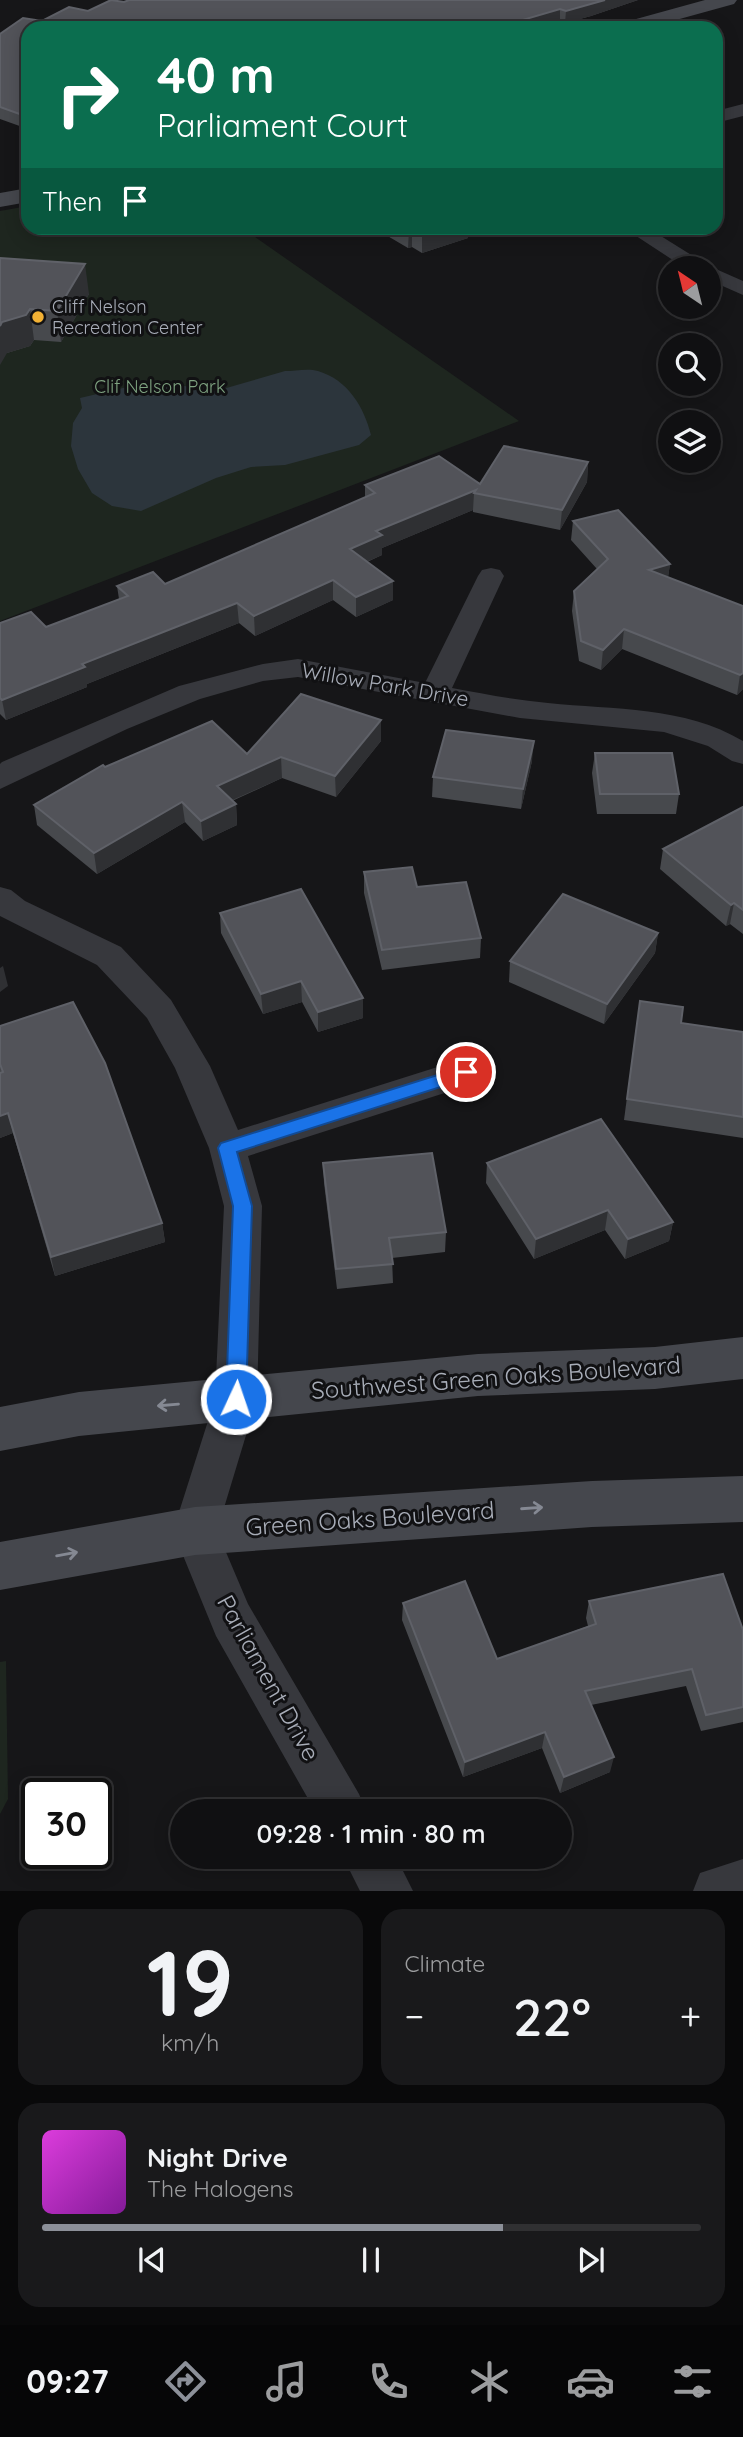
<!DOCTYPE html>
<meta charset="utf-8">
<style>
:root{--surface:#101012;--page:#19191b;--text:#f1f3f6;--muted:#9c9d9f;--line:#303032;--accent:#8c9099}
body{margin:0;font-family:Quicksand,sans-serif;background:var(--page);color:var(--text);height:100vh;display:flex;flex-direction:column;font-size:26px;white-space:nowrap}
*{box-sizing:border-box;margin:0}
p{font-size:23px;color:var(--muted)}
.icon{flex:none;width:38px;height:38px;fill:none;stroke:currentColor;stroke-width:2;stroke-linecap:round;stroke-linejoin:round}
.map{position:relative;height:1891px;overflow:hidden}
.side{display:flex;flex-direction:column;gap:18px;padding:18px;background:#09090a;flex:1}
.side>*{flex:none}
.guide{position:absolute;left:21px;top:21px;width:702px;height:214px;border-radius:21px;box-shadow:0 4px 18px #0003,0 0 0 2px var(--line);background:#0b6e4f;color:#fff;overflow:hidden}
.needle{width:46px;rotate:325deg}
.buttons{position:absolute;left:658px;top:256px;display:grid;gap:14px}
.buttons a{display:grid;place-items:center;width:63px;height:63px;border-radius:50%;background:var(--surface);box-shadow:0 4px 18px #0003,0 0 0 2px var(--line);font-size:35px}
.speed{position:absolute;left:21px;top:1778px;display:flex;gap:14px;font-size:35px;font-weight:700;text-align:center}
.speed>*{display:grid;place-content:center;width:91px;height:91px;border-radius:50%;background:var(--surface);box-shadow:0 4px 18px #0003,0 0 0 2px var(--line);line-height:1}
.speed .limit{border:4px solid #111;border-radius:10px;background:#fff;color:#111}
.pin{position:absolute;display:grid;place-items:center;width:60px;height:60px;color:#fff;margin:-30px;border:4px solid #fff;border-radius:50%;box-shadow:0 2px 7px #0007}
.me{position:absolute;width:77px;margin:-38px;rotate:3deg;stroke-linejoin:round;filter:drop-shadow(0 0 5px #0008)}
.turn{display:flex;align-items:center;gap:24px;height:147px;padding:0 21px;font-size:32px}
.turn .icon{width:91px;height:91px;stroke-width:2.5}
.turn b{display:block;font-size:49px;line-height:60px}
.then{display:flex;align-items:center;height:66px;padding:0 21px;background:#0003;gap:14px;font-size:26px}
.big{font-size:52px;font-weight:600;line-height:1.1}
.side .tile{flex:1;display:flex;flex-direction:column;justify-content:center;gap:10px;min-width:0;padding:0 24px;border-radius:21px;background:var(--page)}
.side .dial{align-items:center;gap:0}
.dial b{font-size:91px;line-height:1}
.song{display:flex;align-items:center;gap:21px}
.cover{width:84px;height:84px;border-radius:10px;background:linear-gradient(135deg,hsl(300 70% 55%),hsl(290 70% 35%))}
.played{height:7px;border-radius:4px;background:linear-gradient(90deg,var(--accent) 70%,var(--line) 70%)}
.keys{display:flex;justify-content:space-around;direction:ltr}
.heat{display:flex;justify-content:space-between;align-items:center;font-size:38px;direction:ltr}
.side .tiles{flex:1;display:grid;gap:18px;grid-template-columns:1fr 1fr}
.tile:last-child{grid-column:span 2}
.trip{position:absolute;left:170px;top:1799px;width:402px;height:70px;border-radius:35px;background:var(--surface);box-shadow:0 4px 18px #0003,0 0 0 2px var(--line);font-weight:600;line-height:70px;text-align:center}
.dock{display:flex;height:112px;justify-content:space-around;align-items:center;background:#060607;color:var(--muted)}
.dock .icon{width:49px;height:49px}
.dock .active{color:var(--accent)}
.dock b{font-size:32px;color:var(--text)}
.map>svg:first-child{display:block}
.green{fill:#1e261f}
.water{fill:#2c353c}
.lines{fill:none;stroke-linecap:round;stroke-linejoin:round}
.street{fill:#37383d;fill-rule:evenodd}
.secondary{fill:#45474d;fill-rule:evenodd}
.wall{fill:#47494d}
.shaded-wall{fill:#2f3033}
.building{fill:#525359;stroke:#5f6168;stroke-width:2}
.oneway{stroke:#858993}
.route{fill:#1a73e8;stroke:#114b97;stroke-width:2}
.poi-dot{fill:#f2b134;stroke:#111113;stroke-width:2.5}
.labels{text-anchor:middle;stroke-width:6;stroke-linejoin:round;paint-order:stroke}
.far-poi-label{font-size:18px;fill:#a8adb8;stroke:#111113;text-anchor:start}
.far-park-label{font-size:18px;fill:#7fa381;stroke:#111113}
.street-label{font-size:21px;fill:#a8adb8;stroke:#111113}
.near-street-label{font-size:24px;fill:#a8adb8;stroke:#111113}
</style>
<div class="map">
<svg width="743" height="1891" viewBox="0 0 743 1891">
<rect width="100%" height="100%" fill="#161618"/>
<!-- green -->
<g class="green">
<path d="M28,206V228H242L519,421L0,621V211Z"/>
<path d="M6,1661L8,1799L0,1814V1662Z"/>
</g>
<!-- water -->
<path class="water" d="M285,371C295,371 308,368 318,371C348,380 364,407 371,435L359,445L285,465L251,467L216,478L141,511L112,506L92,493L78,469L71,446L73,423L82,408L80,398L153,381L216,391Z"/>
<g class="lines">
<!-- street -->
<g class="street">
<path d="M743,104V116L716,123V111Z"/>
<path d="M624,228H648L709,266L743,281V295L709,280V268H685Z"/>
<path d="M491,568L500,570L504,576L452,688C484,694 516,700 548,703C614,710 684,706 743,741V764L732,761L708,746L664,732L520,718L298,677L263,681L200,699L127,729L0,789V764L2,762L179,686L263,664L298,659L425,683L478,576L482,570Z"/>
<path d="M0,887L11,890L25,901L121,947L171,1000L210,1066L238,1130L466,1058L479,1062L484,1072L479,1082L248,1156L262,1206L257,1399L217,1531L248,1604L359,1794L366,1811H315L216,1636L173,1531L215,1399L224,1206L209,1148L175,1068L147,1018L97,965L0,916Z"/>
<path d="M343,1857H396L413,1891H360Z"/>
<path d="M743,1859V1891H693L700,1873Z"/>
</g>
<!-- secondary -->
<g class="secondary">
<path d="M705,0H737L734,4L647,28H615L618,24Z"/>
<path d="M28,188V202L0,207V193Z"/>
<path d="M743,1337V1379L655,1389L478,1396L79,1436L0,1451V1407L79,1392L478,1354L655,1347Z"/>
<path d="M743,1476V1522L592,1527L195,1555L0,1590V1542L195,1507L592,1481Z"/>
</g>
</g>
<!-- wall -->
<g class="wall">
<path d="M638,0L591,16L565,23L560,21L28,28V129L0,119V34L42,21L88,11L124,2Z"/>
<path d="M374,228H468V238L422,253L412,247L408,248Z"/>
<path d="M0,258L89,294L61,342L34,340L30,346L7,353Z"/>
<path d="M588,462L587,482L560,530L473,512V510L382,548V555L367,562L393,600L356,617L333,600L255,636L239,623L87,684V687L6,720L0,714V623L46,627L119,599L117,586L165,584L365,497V485L480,484Z"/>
<path d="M573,521L670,564L668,577L743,606V689L737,695L622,649L601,670L579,661L572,611L574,591L597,569L571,540Z"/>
<path d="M381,720V741L336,797L282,778L232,801L236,804L237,825L203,841L185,822L97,874L37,825L34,805L105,767L247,754Z"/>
<path d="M595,753L679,794L676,814H597L592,773Z"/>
<path d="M532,761L521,809L432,797L433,777Z"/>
<path d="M743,807V934L730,924L726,926L660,869L663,849Z"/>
<path d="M364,872L417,887L481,938L480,958L382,970L364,893Z"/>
<path d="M220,913L363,998V1018L318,1032L302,1002L263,1014L221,933Z"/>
<path d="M658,933L655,953L604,1024L509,982L510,961Z"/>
<path d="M637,1021L743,1032V1138L624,1120Z"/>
<path d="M0,1026L162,1223L165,1242L55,1276L13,1133L0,1138Z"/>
<path d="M323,1163L446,1232L445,1252L392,1258L393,1283L337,1289L324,1183Z"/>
<path d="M487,1163L673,1222L669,1241L625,1259L605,1230L534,1259L486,1183Z"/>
<path d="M589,1601L743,1630V1722L701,1731L686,1686L591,1705L610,1772L560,1793L542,1748L463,1777L402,1620L403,1603L497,1659L588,1626L586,1618Z"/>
</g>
<!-- shaded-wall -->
<g class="shaded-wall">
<path d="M605,0H638L591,16L565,23L566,11Z"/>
<path d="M560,9V21L536,28H495Z"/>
<path d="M447,228H468V238L422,253V235Z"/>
<path d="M412,229V247L408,248L409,230Z"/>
<path d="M85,264L89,294L61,342L57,311Z"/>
<path d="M30,309L34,340L30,346L7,353L0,365V326L2,322Z"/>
<path d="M588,462L587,482L560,530L562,510Z"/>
<path d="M476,490L474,493L473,510L382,548V555L350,569V549L376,531Z"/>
<path d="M670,564L667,584L649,570Z"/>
<path d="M333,580V600L255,636L254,616Z"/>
<path d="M393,581V600L356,617V597Z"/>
<path d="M237,603L239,623L87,684V687L6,720L2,700L82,664Z"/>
<path d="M624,629L622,649L601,670L603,650Z"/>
<path d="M743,673V689L737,695L740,675Z"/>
<path d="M381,720V741L336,797L335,776Z"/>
<path d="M534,741L532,761L521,809L523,789Z"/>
<path d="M281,757L282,778L219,806L217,786Z"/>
<path d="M182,802L185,822L97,874L94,853Z"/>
<path d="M236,804L237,825L203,841L201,821Z"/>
<path d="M734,903L730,924L726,926L731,905Z"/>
<path d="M658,933L655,953L604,1024L607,1004Z"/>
<path d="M3,966L8,986L0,992V968Z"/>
<path d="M301,981L302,1002L263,1014L261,994Z"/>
<path d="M363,998V1018L318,1032V1012Z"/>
<path d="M8,1113L13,1133L0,1138V1116Z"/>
<path d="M608,1210L605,1230L534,1259L536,1239Z"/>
<path d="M673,1222L669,1241L625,1259L628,1239Z"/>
<path d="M162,1223L165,1242L55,1276L51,1257Z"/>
<path d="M545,1732L542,1748L463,1777L465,1762Z"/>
<path d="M614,1757L610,1772L560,1793L564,1777Z"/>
</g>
<!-- building -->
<g class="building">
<path d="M111,0L124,2L129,0H605L566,11L560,9L495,28H28V117L0,107V34L23,18L42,21L69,7L88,11Z"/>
<path d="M404,228H447L422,235L412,229L409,230Z"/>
<path d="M0,258L85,264L57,311L30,309L26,315L2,322L0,326Z"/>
<path d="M504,446L588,462L562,510L474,493L476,490L376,531L382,535L350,549L393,581L356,597L333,580L254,616L237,603L82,664L85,667L2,700L0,698V623L31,612L46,627L128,596L117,586L153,572L165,584L375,493L365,485L439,456L480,484Z"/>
<path d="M618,510L670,564L649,570L743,606V673L740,675L624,629L603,650L581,641L574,591L608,559L573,521Z"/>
<path d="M301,694L381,720L335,776L281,757L217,786L236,804L201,821L182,802L94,853L34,805L103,765L105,767L212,721L247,754Z"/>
<path d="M446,730L534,741L523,789L433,777Z"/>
<path d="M595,753H672L679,794H600Z"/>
<path d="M743,807V910L734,903L731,905L663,849Z"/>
<path d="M412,867L417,887L466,882L481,938L382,950L364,872Z"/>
<path d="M301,889L363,998L318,1012L301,981L261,994L220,913Z"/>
<path d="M563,894L658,933L607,1004L510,961Z"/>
<path d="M640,1001L683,1007L681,1023L743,1032V1117L627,1099Z"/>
<path d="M73,1002L105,1063L162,1223L51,1257L8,1113L0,1116V1073L3,1072L0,1064V1026Z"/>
<path d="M601,1119L673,1222L628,1239L608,1210L536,1239L487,1163Z"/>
<path d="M432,1153L446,1232L389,1238L393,1264L336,1269L323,1163Z"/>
<path d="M723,1574L743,1630V1707L706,1715L692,1669L585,1691L614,1757L564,1777L545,1732L465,1762L403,1603L465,1581L497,1659L596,1624L589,1601Z"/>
</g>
<!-- one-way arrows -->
<defs><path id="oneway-shaft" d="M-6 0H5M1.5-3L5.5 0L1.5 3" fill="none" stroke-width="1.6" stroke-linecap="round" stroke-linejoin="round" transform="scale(1.75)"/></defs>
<g class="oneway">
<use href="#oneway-shaft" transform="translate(168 1405) rotate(175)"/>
<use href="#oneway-shaft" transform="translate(532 1508) rotate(-4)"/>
<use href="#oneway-shaft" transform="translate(67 1554) rotate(-10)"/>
</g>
<!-- route -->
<path class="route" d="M466,1066L472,1068L474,1072L472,1077L237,1152L252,1206L246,1399L243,1405L236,1408L229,1405L226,1399L233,1206L218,1148L221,1143Z"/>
<!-- markers -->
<circle class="poi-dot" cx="38" cy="317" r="7"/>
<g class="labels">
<!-- far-poi labels -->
<g class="far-poi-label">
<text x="52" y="313">Cliff Nelson<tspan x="52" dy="21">Recreation Center</tspan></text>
</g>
<!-- far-park labels -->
<g class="far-park-label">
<text x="160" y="393">Clif Nelson Park</text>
</g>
<!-- street labels -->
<g class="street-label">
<text transform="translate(385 685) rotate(10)" y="7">Willow Park Drive</text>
</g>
<!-- near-street labels -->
<g class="near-street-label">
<text transform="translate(496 1378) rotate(-4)" y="8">Southwest Green Oaks Boulevard</text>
<text transform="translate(370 1519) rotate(-4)" y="8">Green Oaks Boulevard</text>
<text transform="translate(268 1678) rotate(61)" y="8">Parliament Drive</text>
</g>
</g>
</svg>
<div class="buttons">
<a><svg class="needle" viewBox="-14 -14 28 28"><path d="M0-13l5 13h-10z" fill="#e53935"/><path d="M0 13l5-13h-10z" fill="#9c9d9f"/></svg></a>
<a><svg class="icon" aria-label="search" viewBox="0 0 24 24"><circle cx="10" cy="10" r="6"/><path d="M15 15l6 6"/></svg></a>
<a><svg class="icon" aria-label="layers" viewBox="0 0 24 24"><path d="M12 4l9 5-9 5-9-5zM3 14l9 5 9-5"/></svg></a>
</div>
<div class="speed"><div class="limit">30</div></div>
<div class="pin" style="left:466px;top:1072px;background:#d93025"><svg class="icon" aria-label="arrive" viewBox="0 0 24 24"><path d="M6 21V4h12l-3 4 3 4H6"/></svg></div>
<svg class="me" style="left:236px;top:1399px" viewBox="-20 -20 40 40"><circle r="17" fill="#1a73e8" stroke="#fff" stroke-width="3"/><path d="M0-11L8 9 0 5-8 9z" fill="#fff"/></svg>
<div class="trip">09:28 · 1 min · 80 m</div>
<div class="guide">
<div class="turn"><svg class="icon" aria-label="right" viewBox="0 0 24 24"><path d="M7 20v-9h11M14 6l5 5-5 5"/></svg><div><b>40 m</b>Parliament Court</div></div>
<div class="then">Then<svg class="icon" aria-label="arrive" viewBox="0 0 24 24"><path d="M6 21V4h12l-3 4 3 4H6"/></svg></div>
</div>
</div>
<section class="side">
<div class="tiles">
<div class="tile dial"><b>19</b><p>km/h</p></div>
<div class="tile"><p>Climate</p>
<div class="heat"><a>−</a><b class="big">22°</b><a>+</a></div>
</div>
<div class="tile">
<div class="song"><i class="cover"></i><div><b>Night Drive</b><p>The Halogens</p></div></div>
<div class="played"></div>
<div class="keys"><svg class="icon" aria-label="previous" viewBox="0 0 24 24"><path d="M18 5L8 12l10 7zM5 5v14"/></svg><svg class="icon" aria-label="pause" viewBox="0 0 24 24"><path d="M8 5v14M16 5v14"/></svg><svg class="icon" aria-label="next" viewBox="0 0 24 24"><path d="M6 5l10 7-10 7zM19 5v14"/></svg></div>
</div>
</div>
</section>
<nav class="dock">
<b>09:27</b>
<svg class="icon active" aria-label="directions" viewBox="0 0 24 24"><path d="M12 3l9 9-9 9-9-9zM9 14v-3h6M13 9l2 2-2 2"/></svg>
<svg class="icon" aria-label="music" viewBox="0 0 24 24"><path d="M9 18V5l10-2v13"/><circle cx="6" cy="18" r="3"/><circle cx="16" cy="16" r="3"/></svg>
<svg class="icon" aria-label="phone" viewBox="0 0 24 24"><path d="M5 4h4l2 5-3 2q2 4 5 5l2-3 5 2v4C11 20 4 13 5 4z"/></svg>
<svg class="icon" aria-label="climate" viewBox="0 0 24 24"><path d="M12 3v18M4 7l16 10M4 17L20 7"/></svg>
<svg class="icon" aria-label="car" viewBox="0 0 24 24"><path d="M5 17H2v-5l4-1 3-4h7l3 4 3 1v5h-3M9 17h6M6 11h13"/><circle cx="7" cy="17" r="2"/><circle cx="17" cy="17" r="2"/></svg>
<svg class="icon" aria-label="filters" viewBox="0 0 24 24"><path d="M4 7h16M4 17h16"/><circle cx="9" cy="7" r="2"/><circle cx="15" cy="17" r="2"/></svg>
</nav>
